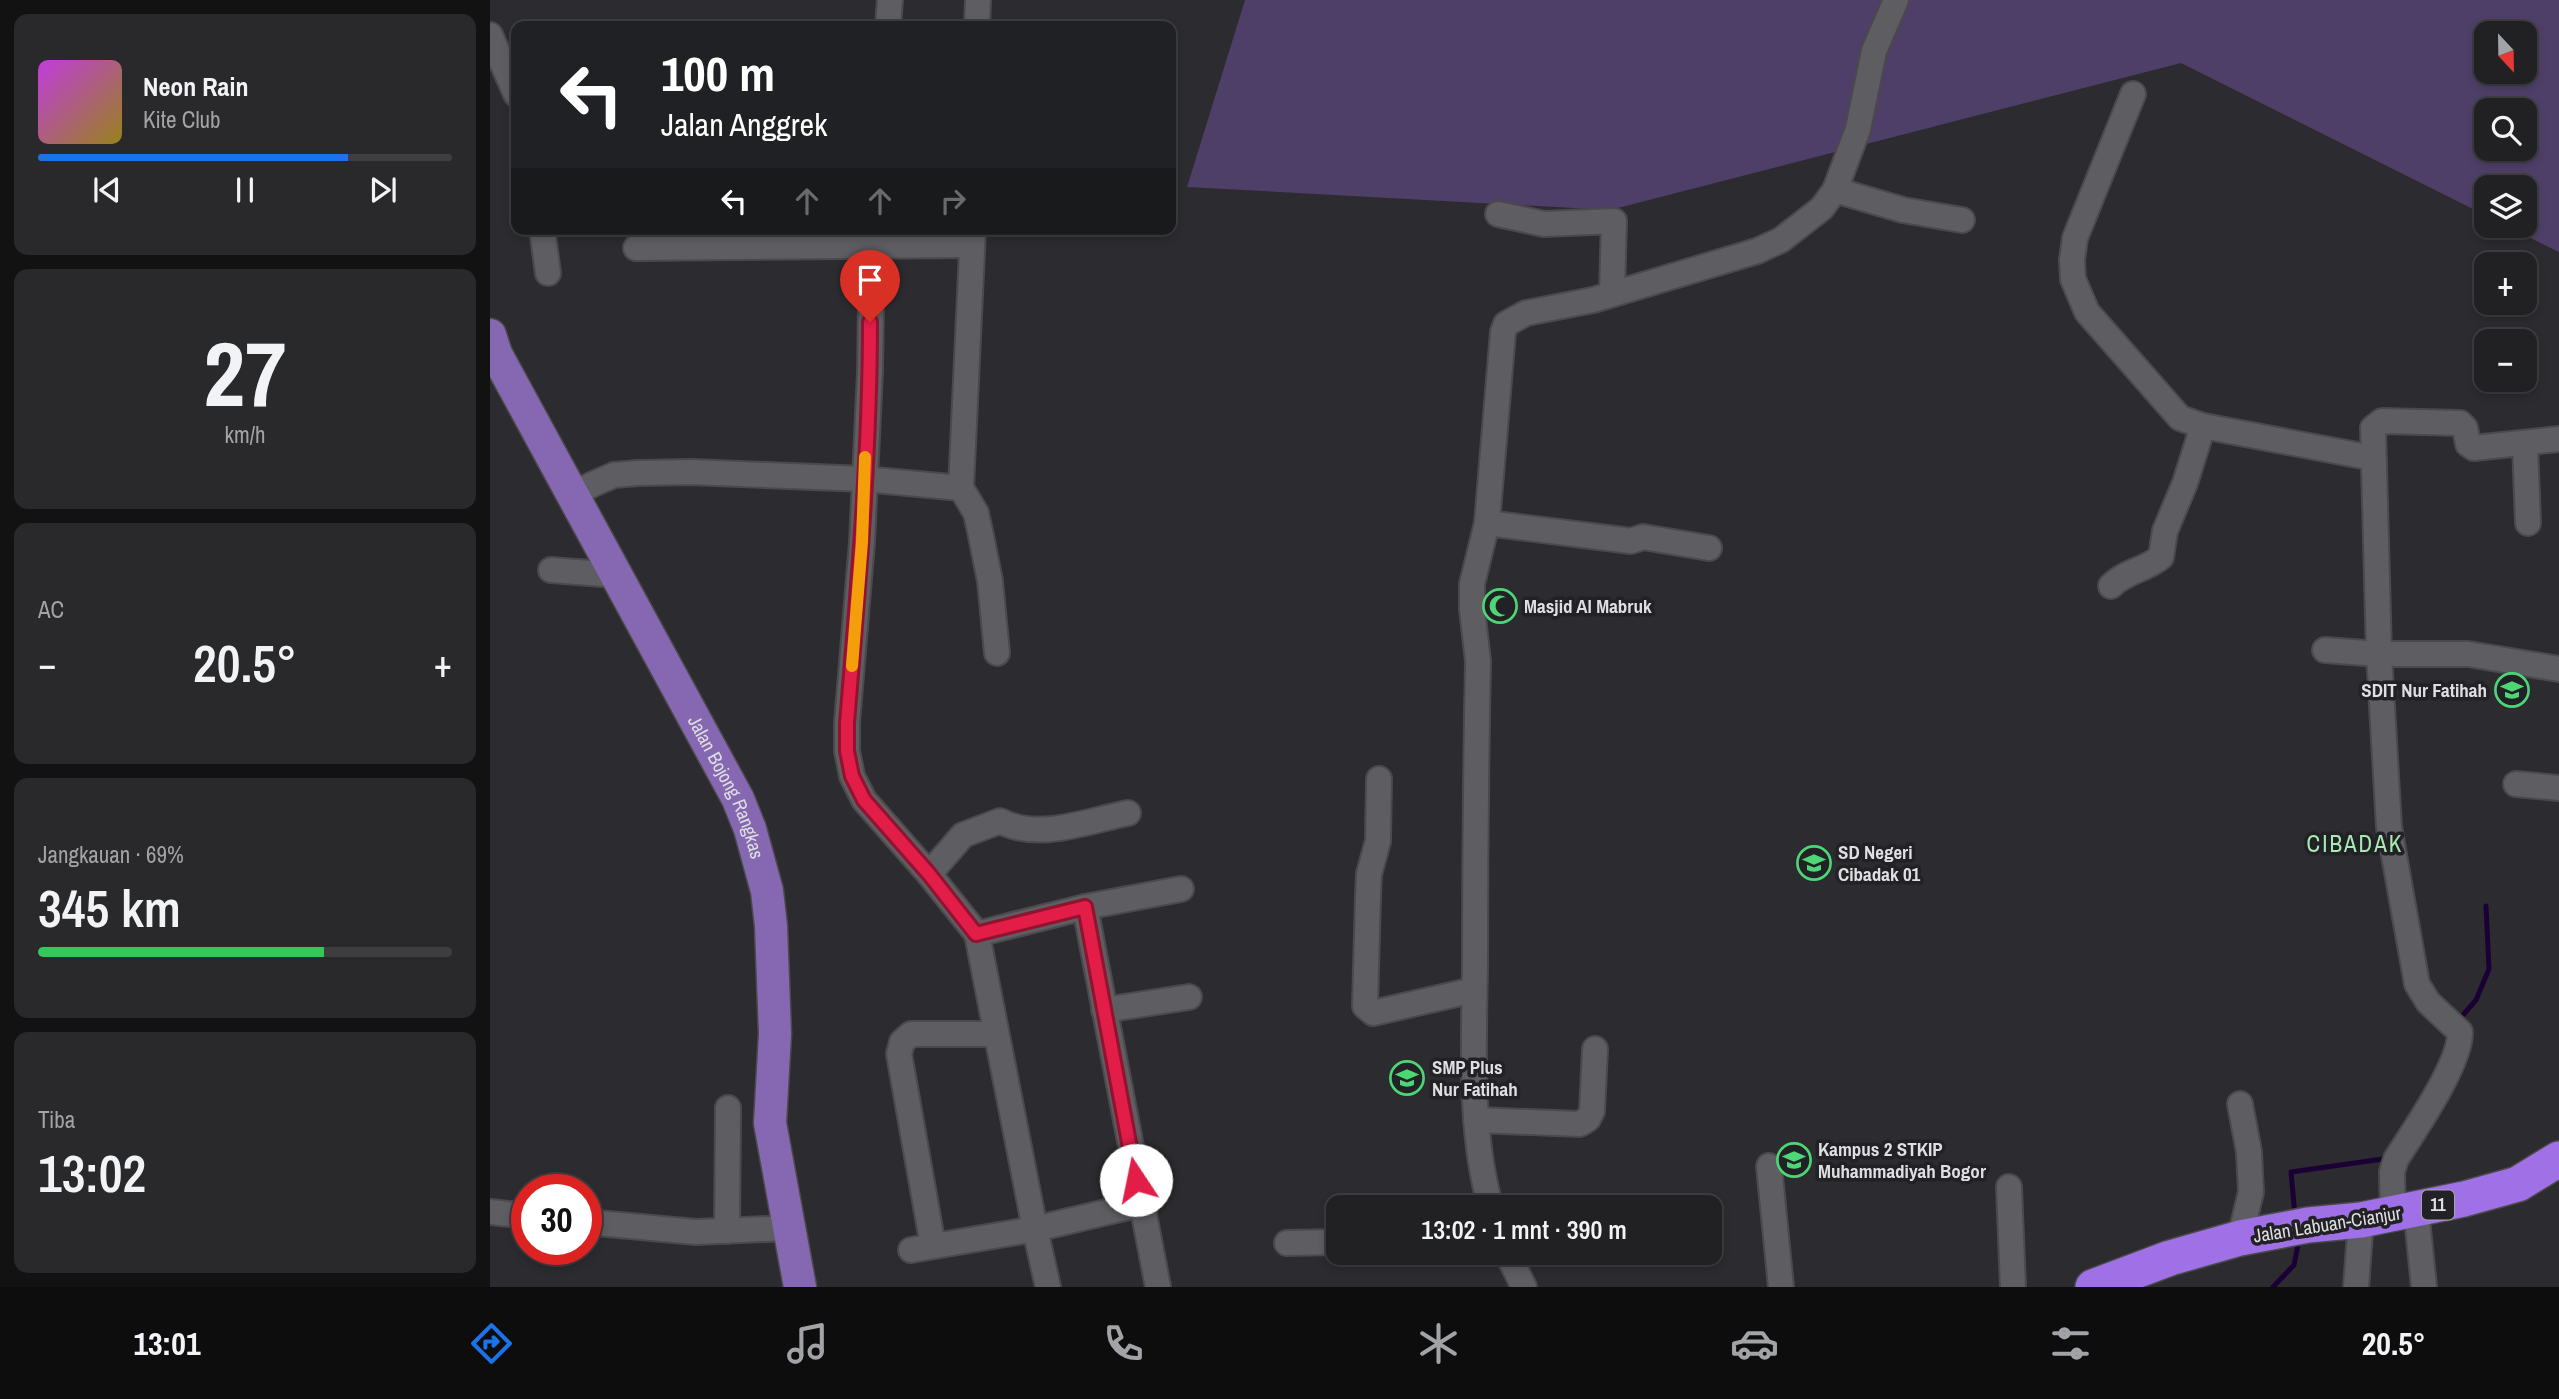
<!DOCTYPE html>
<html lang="id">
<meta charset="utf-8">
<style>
:root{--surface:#212023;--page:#29282b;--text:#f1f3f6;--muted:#a2a3a6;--line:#3e3e41;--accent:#1a73e8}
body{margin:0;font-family:"Archivo Narrow",sans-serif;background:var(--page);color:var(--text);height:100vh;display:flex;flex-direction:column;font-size:26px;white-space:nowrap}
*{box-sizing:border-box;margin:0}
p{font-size:23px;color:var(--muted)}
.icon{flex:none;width:38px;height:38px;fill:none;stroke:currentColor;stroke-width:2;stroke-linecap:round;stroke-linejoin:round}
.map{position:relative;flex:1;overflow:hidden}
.sheet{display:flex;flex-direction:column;gap:14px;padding:14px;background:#121213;width:490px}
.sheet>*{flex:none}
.top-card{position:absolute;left:21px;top:21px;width:665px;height:214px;border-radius:14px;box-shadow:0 4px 10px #0003,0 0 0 2px var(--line);background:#202124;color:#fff;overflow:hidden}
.needle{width:46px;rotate:158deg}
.buttons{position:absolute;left:1984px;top:21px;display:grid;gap:14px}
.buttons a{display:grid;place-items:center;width:63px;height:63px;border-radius:14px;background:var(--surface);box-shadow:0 4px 10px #0003,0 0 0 2px var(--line);font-size:35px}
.speed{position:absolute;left:21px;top:1174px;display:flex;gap:14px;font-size:35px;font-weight:700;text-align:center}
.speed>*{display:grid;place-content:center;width:91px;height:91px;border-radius:50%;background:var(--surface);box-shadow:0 4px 10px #0003,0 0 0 2px var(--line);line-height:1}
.speed .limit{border:10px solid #d22;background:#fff;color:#111}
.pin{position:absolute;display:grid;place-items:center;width:60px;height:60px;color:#fff;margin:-72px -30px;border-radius:50% 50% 50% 0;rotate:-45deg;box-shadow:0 0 7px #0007}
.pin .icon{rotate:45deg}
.me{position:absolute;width:77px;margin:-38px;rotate:349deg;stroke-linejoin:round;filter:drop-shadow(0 0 5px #0008)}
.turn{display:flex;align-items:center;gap:24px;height:147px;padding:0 35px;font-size:32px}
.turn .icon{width:91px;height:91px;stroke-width:2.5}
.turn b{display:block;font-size:49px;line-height:60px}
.lanes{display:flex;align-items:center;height:66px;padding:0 35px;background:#0003;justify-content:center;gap:35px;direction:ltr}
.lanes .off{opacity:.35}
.big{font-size:52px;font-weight:600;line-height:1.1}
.sheet .widget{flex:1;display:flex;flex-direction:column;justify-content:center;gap:10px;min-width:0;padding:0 24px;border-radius:14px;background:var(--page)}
.sheet .dial{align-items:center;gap:0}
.dial b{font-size:91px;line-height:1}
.song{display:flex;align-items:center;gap:21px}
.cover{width:84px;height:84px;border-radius:10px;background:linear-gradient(135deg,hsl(290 70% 55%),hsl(50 70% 35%))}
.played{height:7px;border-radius:4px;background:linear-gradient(90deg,var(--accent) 75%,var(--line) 75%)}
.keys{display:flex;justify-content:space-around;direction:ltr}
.heat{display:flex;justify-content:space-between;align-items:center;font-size:38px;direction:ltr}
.charge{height:10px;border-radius:5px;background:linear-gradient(90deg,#34c759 69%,var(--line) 0)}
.trip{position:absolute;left:836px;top:1195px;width:396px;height:70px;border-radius:14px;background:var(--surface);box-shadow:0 4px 10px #0003,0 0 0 2px var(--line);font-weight:600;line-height:70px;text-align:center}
.dock{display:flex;height:112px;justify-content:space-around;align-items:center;background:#0d0d0e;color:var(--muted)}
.dock .icon{width:49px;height:49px}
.dock .current{color:var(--accent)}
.dock b{font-size:32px;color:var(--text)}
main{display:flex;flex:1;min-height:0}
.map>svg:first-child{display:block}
.green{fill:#4e3f68;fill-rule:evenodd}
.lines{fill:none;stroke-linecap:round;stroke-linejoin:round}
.stream{stroke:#1b0036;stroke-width:5}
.minor-casing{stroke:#4a494b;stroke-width:28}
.major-casing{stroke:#4a494b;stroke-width:35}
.highway-casing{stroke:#4a494b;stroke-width:38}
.minor{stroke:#5e5d61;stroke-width:24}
.major{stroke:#8568b1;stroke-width:32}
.highway{stroke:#9f70e6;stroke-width:35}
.route-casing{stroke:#92132f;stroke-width:18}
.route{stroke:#e11d48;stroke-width:12}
.slow{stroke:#f59e0b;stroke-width:12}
.labels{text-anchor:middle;stroke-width:7;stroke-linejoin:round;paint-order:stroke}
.shield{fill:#222125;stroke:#a6a5a8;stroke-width:2}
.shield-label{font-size:18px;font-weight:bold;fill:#dfdee0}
.poi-label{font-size:19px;font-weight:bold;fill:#dfdee0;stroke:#222125;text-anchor:start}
.street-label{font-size:19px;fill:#dfdee0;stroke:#222125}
.quarter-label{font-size:23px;letter-spacing:2px;fill:#a7eab4;stroke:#222125}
</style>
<main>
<section class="sheet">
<div class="widget">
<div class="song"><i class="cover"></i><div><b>Neon Rain</b><p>Kite Club</p></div></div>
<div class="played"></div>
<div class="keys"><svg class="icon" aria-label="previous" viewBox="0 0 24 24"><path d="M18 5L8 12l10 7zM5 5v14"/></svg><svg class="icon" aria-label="pause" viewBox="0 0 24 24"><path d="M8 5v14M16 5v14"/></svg><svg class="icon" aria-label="next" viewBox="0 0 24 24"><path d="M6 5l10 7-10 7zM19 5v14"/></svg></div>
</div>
<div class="widget dial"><b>27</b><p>km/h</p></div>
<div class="widget"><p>AC</p>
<div class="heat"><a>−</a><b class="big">20.5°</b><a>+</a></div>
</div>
<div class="widget"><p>Jangkauan · 69%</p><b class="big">345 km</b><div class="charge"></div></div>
<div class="widget"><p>Tiba</p><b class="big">13:02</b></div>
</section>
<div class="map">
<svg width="2069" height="1287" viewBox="0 0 2069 1287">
<rect width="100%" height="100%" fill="#2c2b2f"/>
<!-- green -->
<path class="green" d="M755,0H2069V252L2016,226H2035V187H1997V216L1691,63L1120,210L697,187ZM1997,33H2035V72H1997ZM1997,110H2035V149H1997Z"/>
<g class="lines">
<!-- stream -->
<g class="stream">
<path d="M1967,1022L1986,1000L1999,969L1996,906"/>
<path d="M1805,1216L1801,1172L1893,1159L1897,1153"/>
<path d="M1783,1287L1804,1265L1809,1240"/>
</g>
<!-- minor casing -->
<g class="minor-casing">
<g id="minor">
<path d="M398,26L400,0"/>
<path d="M487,26L488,0"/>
<path d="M0,35L26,94"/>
<path d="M1643,94L1585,238L1582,260L1583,279L1597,312L1690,418L1713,426L1883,458"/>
<path d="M1345,190L1413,210L1472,220"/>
<path d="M1008,214L1054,224L1124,221L1122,294"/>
<path d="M52,229L58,273"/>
<path d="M382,229L380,372L372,542L357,723V751L362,776L374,800L439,874L487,934L545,1229L558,1287"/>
<path d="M146,248L480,245"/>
<path d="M2035,444L2038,523"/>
<path d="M471,488L486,513L490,531L500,581L507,653"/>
<path d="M82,496L101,485L124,475L148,473L201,472L374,479L471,488L483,229"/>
<path d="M997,523L1141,541L1153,537L1219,548"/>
<path d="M61,570L126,575"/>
<path d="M1621,586C1635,571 1656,570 1671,557L1675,531L1695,483L1713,426"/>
<path d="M1835,650L1889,654H1978L2069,669"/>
<path d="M889,779L888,841L879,874L878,896L875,1006L883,1013L984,990"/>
<path d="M2026,784L2069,788"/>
<path d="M439,874L473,835L510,821C549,841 597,821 638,813"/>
<path d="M595,907L668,1287"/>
<path d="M487,934L595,907L691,889"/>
<path d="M614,1010L699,997"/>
<path d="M1750,1104L1759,1152L1761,1192L1750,1238"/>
<path d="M986,1120L1090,1124L1098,1119L1102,1111L1105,1049"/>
<path d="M1279,1166L1291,1287"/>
<path d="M1519,1187L1523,1287"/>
<path d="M1001,1208C979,1133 984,1042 985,964C985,863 986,762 988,661L982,609V584L997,523L1013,332L1016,324L1036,313L1103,300L1267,251L1291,240L1309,226L1332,208L1345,190L1368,129L1384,51L1406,0"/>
<path d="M1926,1209L1934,1287"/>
<path d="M0,1212L37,1216"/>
<path d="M1903,1214L1902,1172L1906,1159C1924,1131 1971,1063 1970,1032L1938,1002L1927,984L1899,827L1889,654L1883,428L1892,421L1970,423L1975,428L1978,444L1984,448L2069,439"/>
<path d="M96,1222L206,1232L299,1228"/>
<path d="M237,1231L238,1108"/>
<path d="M797,1243L849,1242"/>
<path d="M443,1246L409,1054L412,1042L421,1034H506"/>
<path d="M421,1250L545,1229L651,1204"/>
<path d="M1017,1253L1034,1287"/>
<path d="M1866,1287L1871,1220"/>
</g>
</g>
<!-- major casing -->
<g class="major-casing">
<g id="major">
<path id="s1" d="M0,335L6,354L248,799L260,829L277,891L281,926L285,1034L280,1123L310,1287"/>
</g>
</g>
<!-- highway casing -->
<g class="highway-casing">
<path id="highway" d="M1603,1287L1680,1258L1750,1238L1818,1225L1871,1220L1974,1199L2028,1184L2069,1159"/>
</g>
<!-- minor -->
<use href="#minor" class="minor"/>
<!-- major -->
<use href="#major" class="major"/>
<!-- highway -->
<use href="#highway" class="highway"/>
</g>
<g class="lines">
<!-- route casing -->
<g class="route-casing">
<path id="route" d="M380,322C380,455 368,589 357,723V751L362,776L374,800L439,874L486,934L595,907L646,1180"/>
</g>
<!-- route -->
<use href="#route" class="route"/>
<!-- slow -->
<path class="slow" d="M362,666L372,542L375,457"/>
</g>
<!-- icons -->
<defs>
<g id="mosque-ring" transform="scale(1.75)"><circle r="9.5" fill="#222125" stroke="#4dd676" stroke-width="1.5"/><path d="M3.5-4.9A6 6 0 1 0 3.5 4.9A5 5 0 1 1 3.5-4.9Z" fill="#4dd676"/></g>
<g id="school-ring" transform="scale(1.75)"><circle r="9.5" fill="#222125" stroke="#4dd676" stroke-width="1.5"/><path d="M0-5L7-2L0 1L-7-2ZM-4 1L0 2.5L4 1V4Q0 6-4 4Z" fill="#4dd676"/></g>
<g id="university-ring" transform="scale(1.75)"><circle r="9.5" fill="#222125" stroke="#4dd676" stroke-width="1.5"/><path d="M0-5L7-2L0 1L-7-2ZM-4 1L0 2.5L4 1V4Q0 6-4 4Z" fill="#4dd676"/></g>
</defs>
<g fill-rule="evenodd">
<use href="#mosque-ring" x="1010" y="606"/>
<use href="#school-ring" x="2022" y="690"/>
<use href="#school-ring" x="1324" y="863"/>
<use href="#school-ring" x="917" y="1078"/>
<use href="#university-ring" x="1304" y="1160"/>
</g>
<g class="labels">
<!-- shield labels -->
<rect class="shield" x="1932" y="1190.5" width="32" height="29" rx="5"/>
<g class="shield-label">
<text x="1948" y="1211">11</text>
</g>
<!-- poi labels -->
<g class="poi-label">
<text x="1034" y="613">Masjid Al Mabruk</text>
<text x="1997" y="697" text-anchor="end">SDIT Nur Fatihah</text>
<text x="1348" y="859">SD Negeri<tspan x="1348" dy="22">Cibadak 01</tspan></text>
<text x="942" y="1074">SMP Plus<tspan x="942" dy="22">Nur Fatihah</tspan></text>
<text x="1328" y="1156">Kampus 2 STKIP<tspan x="1328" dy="22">Muhammadiyah Bogor</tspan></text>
</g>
<!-- street labels -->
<g class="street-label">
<text dy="7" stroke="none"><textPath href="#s1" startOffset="511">Jalan Bojong Rangkas</textPath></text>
<text transform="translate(1837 1224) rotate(-9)" y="7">Jalan Labuan-Cianjur</text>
</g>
<!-- quarter labels -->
<g class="quarter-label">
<text x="1865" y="852">CIBADAK</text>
</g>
</g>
</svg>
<div class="buttons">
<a><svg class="needle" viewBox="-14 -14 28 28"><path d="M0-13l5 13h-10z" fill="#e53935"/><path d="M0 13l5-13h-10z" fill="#a2a3a6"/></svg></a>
<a><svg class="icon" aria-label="search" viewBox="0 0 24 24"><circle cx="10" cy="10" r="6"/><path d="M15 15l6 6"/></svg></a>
<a><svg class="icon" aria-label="layers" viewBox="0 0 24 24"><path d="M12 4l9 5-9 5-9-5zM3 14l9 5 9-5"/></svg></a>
<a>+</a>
<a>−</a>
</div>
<div class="speed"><div class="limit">30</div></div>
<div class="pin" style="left:380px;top:322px;background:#d93025"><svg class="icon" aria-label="arrive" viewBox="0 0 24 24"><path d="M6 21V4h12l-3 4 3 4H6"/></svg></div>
<svg class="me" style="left:646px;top:1180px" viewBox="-20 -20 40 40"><circle r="19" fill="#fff"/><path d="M0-13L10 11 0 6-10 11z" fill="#e11d48"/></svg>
<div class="trip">13:02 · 1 mnt · 390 m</div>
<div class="top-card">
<div class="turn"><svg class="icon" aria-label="left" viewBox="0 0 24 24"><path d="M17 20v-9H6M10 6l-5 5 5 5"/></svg><div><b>100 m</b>Jalan Anggrek</div></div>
<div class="lanes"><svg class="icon" aria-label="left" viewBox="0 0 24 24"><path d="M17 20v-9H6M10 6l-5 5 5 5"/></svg><svg class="icon off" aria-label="ahead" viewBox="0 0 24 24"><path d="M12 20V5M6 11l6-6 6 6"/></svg><svg class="icon off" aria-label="ahead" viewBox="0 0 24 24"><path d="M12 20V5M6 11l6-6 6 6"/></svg><svg class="icon off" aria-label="right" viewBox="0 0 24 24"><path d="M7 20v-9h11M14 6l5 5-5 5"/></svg></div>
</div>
</div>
</main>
<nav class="dock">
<b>13:01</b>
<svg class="icon current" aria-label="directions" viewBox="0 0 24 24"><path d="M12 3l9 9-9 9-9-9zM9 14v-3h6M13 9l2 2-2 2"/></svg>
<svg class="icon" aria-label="music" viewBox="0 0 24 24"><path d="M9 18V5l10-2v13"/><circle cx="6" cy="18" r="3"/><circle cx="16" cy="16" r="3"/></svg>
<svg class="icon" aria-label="phone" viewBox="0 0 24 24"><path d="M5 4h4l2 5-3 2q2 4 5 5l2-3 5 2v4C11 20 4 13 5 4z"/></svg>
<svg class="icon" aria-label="climate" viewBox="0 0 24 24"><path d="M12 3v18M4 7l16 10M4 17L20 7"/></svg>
<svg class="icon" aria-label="car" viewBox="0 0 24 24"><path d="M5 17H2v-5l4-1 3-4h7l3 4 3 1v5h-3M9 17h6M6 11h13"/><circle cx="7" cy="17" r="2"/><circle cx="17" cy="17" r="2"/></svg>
<svg class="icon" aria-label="filters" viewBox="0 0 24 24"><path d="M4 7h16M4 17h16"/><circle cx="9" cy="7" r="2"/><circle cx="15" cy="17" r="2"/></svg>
<b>20.5°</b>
</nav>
